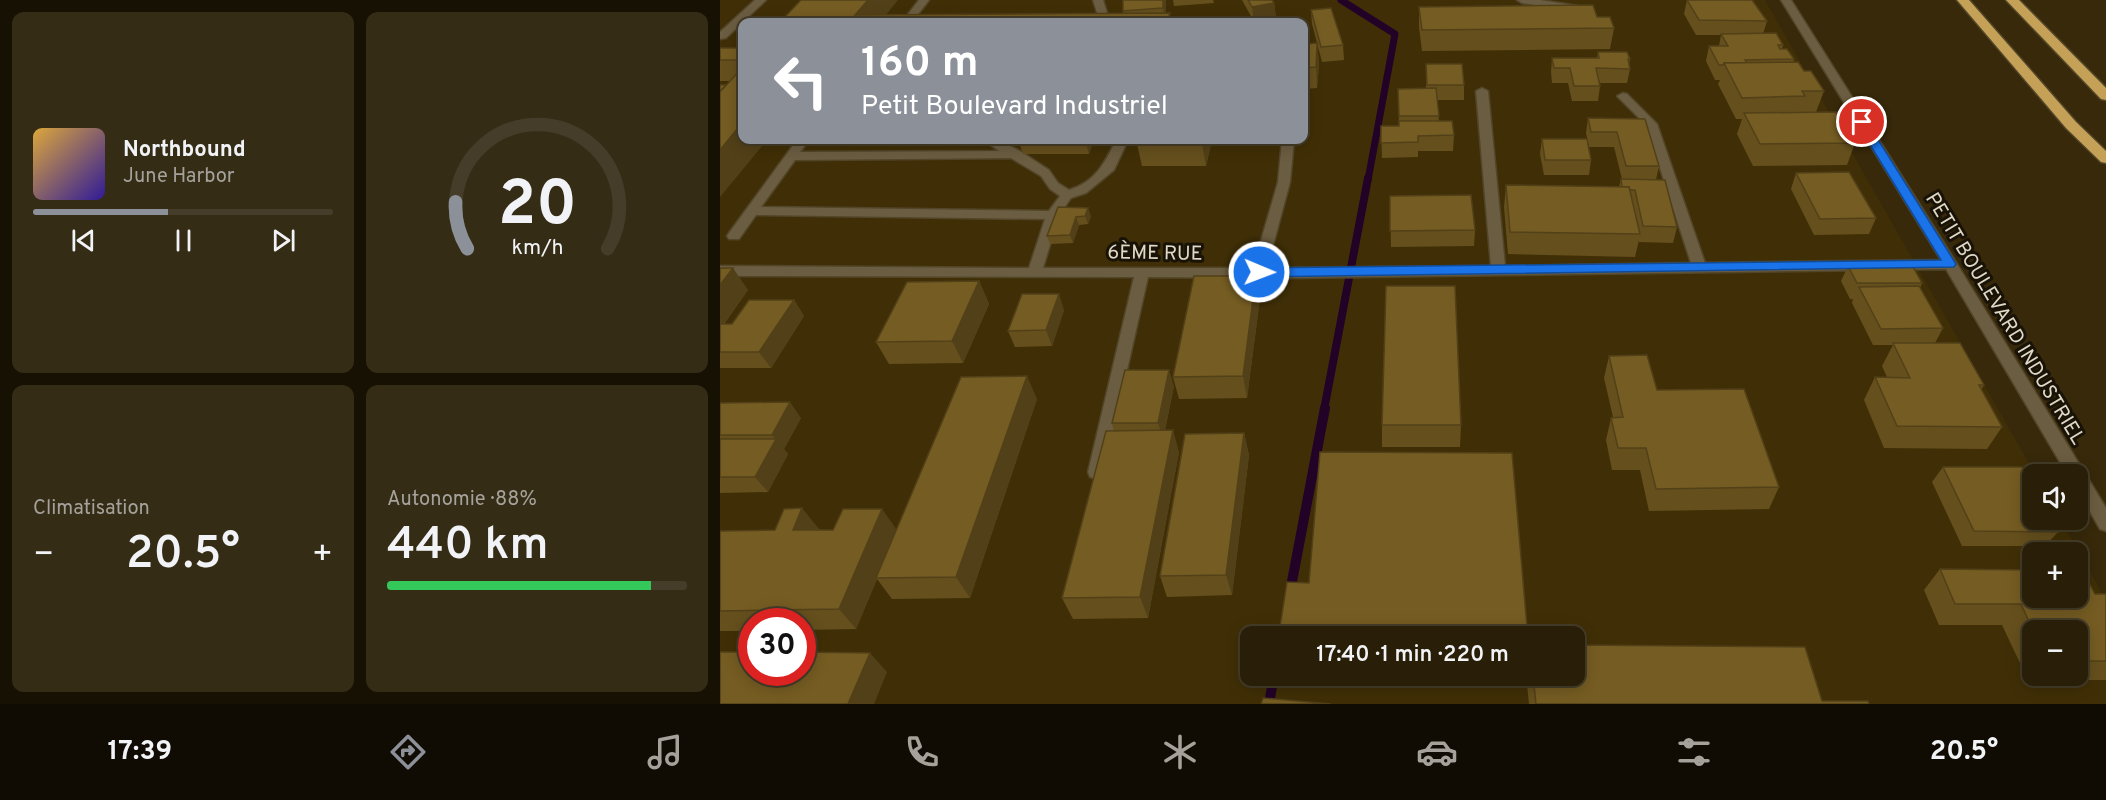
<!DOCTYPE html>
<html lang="fr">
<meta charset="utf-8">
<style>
:root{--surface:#291f08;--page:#352c16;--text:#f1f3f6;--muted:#a5a29c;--line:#453d29;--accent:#8c9099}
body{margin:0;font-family:Overpass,sans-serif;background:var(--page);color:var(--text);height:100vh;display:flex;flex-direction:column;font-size:22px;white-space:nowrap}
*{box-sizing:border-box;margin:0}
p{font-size:20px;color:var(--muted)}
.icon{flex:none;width:33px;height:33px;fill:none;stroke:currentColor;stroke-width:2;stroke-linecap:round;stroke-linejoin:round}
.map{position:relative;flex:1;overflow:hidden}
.sheet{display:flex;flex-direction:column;gap:12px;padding:12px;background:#171104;width:720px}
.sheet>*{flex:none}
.top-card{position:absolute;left:18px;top:18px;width:570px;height:126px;border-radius:12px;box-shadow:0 3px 15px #0003,0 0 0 2px var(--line);background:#8c9099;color:#fff;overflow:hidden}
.fabs{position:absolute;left:1302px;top:464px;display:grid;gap:12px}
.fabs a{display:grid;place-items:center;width:66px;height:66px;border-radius:12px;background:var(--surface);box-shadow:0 3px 15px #0003,0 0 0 2px var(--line);font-size:30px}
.speed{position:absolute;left:18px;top:608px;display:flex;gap:12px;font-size:30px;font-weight:700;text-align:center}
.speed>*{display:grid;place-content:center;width:78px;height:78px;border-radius:50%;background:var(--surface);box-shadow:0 3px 15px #0003,0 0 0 2px var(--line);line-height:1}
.speed .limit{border:9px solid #d22;background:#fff;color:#111}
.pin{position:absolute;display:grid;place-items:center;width:51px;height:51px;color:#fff;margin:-26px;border:3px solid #fff;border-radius:50%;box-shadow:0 2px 6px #0007}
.me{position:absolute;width:66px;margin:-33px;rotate:91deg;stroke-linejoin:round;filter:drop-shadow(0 0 4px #0008)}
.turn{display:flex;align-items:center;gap:21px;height:126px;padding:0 24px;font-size:27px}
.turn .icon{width:78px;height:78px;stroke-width:2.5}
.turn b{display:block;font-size:42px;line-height:51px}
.big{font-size:45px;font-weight:600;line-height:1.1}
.sheet .widget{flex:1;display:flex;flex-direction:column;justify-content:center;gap:9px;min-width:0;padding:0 21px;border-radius:12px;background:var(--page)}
.sheet .dial{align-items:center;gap:0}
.dial svg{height:156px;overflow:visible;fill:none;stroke:var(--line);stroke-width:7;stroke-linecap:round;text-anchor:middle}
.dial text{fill:var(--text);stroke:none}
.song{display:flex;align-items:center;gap:18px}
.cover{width:72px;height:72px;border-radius:9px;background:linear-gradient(135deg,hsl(40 70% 55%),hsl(250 70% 35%))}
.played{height:6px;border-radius:3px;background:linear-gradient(90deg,var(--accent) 45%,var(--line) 45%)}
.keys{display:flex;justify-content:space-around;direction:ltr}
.heat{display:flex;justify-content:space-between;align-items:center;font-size:33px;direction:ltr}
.charge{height:9px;border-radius:4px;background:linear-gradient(90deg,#34c759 88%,var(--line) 0)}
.sheet .tiles{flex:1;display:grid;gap:12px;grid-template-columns:repeat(2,1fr)}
.trip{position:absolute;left:520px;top:626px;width:345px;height:60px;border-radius:12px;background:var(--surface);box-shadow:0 3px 15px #0003,0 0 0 2px var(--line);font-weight:600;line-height:60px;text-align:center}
.tabs{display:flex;height:96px;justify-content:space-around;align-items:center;background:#100c03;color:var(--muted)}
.tabs .icon{width:42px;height:42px}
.tabs .on{color:var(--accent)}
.tabs b{font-size:27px;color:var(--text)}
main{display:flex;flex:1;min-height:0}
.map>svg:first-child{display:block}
.built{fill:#402f06;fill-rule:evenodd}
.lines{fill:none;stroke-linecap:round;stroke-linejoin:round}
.stream-far2{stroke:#230227;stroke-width:7}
.stream-far1{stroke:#230227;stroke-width:8}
.stream{stroke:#230227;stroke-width:10}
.minor-casing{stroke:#524528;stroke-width:3}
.highway-casing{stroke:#524528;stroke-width:3}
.minor{fill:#6b5d41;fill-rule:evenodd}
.highway{fill:#c4a157;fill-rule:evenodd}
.wall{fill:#654f1d;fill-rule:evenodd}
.shaded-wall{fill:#524018}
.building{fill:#755c22;stroke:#524018;stroke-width:1.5}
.route{fill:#1a73e8;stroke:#114b97;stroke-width:1.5}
.labels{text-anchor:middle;stroke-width:6;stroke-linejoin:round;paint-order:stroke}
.street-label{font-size:20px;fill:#e1d9c7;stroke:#191307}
</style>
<main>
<section class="sheet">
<div class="tiles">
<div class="widget">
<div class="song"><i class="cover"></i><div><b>Northbound</b><p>June Harbor</p></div></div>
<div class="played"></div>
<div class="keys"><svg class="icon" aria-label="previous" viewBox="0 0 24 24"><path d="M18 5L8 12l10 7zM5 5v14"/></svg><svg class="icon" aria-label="pause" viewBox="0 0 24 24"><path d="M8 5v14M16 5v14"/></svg><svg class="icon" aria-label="next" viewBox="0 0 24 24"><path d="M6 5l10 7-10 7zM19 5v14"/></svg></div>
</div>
<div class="widget dial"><svg viewBox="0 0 100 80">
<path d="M14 69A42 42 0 1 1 86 69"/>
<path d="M14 69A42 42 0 0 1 8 45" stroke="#8c9099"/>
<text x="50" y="56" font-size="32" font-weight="700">20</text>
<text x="50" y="72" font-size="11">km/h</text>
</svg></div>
<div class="widget"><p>Climatisation</p>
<div class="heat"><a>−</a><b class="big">20.5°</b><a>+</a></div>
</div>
<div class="widget"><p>Autonomie · 88%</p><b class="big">440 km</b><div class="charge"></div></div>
</div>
</section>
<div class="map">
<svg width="1386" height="704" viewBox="0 0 1386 704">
<rect width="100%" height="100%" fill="#37290a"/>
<!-- built -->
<path class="built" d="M0,0H1045L1315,474H1312V519H1340L1386,600V704H0ZM22,22H584V140H22ZM1312,552H1358V597H1312ZM32,621H82V672H32ZM1312,630H1358V675H1312ZM531,636H855V675H531Z"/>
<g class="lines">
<!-- stream-far2 -->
<path class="stream-far2" d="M621,0L675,34L648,180"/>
<!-- stream-far1 -->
<path class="stream-far1" d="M604,410L648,178"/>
<!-- stream -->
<g class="stream">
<path d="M570,592L605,408"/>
<path d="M549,704L554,675"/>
</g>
<!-- minor casing -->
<g class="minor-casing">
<g id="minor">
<path d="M35,0H46L6,38L0,39V32Z"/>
<path d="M199,0H209L192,22H182Z"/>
<path d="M373,0H383L390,22H380Z"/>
<path d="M797,0H820L858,6L863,9L858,12L802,3Z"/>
<path d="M1061,0H1071L1237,264L1386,508V531L1380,529L1358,491V474H1347L1226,269L569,278L428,277L384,472L382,477L376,479L370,477L368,472L414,277L0,276V266L309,268L325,219L36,215L19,239H9L7,236L9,233L77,140H89L80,152L279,151L264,140H278L300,151L329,170L338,183L349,190C375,182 385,163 396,140H408L394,170L366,193L351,198L339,215L323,268H533L558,182L562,140H574L570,182L547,268L771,266L756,91L762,88L768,91L785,266L971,263L926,125L897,96L903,93L907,94L937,124L985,263L1221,260ZM291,158L321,176L330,189L340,196L329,211L41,207L75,160Z"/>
</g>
</g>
<!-- highway casing -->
<g class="highway-casing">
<g id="highway">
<path d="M1237,0H1249L1356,122L1386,151V163L1381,162L1346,128Z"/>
<path d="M1286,0H1299L1386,88V100L1381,99Z"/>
</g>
</g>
<!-- minor -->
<use href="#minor" class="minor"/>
<!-- highway -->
<use href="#highway" class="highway"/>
</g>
<!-- wall -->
<g class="wall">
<path d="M446,0V13L166,15L403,13V11Z"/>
<path d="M453,0H493L494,3L454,6Z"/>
<path d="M522,0H552L554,3L556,18H551L552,22H481L532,18Z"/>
<path d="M967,0L1047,21L1043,34L1063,45L1062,49L1074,59L1073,62L1084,71L1104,91L1096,112L1135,143L1127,165L1033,166L1017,134L1022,119H1016L998,84L1000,80H995L986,61L989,46H999L1001,35H976L964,14Z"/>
<path d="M699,7L894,28L890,49L702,51L699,27Z"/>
<path d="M591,10L623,45L624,60L602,62L592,24Z"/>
<path d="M597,43L599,64L597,88L584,89V44Z"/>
<path d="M0,48H22V140L7,85L11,81H0Z"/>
<path d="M878,52L910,59L909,64L910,69L907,83H880V86L878,101H852L848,83H832L831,72L832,58H877Z"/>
<path d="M706,64L744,85V100H717L719,121L734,135L733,151H698V157L662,158L661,126H679L678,89H706Z"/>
<path d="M868,118L925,119L939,166L936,180L957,227L953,243L919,242V240L915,257L788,254L784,207L786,185L899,187L901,179H902L894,147H869L866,133Z"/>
<path d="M822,139L871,160L869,175H824L820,154Z"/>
<path d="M298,140H374L369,154H303Z"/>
<path d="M418,140H492L486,166H422L417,144Z"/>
<path d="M1076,173L1156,218L1149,234L1094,235L1071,189Z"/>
<path d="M670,196L755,230L754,246L671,247Z"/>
<path d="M338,207L371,216L368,224L359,225L353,243L330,244L327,236Z"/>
<path d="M1128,266L1202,283L1200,288L1223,328L1215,343L1264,385L1261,390L1282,427L1267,449L1164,448L1144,400L1155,377H1167L1162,366L1173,345H1153L1132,303L1133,299H1130L1121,281Z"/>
<path d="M0,268L28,290L4,324H12L74,300L84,316L51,368H0Z"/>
<path d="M536,276L540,298L527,398L459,399L453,377Z"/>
<path d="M259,281L269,304L243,363L169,364L156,342Z"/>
<path d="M344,310L332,346L295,347L288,331Z"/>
<path d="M889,356L937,390L1059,487L1049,509L929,511L920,470H892L886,440L891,418L893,417L884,378Z"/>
<path d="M454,386L445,430L459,452L428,618L353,619L342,598L394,431L392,423Z"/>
<path d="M317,399L250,598L172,599L157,579L136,629L82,630V621H32V631H0V531L99,529V530H176Z"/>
<path d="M0,403L81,418L64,449L68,454L48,492L0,493Z"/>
<path d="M662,425H741L740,447H662Z"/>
<path d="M524,433L529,455L512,595L447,597L440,576Z"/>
<path d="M1223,467L1338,532L1325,546H1242L1212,482Z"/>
<path d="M1220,569L1375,594H1386V680H1308L1282,625H1219L1204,590ZM1312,630H1358V675H1312Z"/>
<path d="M560,627H807L806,636H562Z"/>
<path d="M806,675H855L1102,701L1149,704H809Z"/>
</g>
<!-- shaded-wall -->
<g class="shaded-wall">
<path d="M148,0H178L160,22L135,15Z"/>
<path d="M443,0H446V22L443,8Z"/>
<path d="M554,3L556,18H551L552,22L534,21L532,7Z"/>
<path d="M450,13L452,22H447Z"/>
<path d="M597,43L599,64L597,88L596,67Z"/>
<path d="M22,123V140H47L0,197V150Z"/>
<path d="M365,140H374L369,154Z"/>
<path d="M483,140H492L486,166L482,144Z"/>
<path d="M368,208L371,216L368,224L365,216Z"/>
<path d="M356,217L359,225L353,243L350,235Z"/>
<path d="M13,268L28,290L0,329V285Z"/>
<path d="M536,276L540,298L527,398L523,376Z"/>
<path d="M259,281L269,304L243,363L232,341Z"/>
<path d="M339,294L344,310L332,346L326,330Z"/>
<path d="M74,300L84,316L51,368L39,352Z"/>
<path d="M449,370L454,386L443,438L438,423Z"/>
<path d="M307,376L317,399L250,598L236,577Z"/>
<path d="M70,402L81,418L64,449L68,454L48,492L35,477L56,440L52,435Z"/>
<path d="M453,430L459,452L428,618L420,597Z"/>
<path d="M524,433L529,455L512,595L506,575Z"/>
<path d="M82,508L99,529L91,551L73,530Z"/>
<path d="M162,509L177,530L136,629L119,609Z"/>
<path d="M150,653L167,672L154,704H128Z"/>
</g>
<!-- building -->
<g class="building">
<path d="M81,0H148L135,15L450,13L447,22H60Z"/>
<path d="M403,0H443V8L403,11Z"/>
<path d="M528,0H552L554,3L532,7Z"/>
<path d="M967,0H1032L1047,21L979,20Z"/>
<path d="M873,5L877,17H890L894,28L702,30L699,7Z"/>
<path d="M611,8L623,45L601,47L591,10Z"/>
<path d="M551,17V22H481V19Z"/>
<path d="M1056,33L1063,45H1058L1060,49H1067L1074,59L1025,60L1027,63H1004L1003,65H999L989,46H1008L1001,34Z"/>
<path d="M597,43L596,67L584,68V44Z"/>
<rect x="0" y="48" width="22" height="12"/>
<path d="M878,52H907L910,59H908L910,69L876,68L880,86H854L850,68H834L832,58H879Z"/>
<path d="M1078,62L1084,71H1091L1104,91H1082L1085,96L1022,98L1004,63Z"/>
<path d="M706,64H742L744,85H707Z"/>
<path d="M22,68V123L0,150V92Z"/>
<path d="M0,85H6L0,91Z"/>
<path d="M716,88L719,116H679L678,89Z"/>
<path d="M1116,112L1135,143L1040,144L1024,113Z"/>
<path d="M868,118L925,119L939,166H906L897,132H871Z"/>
<path d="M679,121H732L734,135L698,136V142L661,143V126H679Z"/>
<path d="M822,139H867L871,160H825Z"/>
<path d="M418,140H483L482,144H417Z"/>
<path d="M1129,172L1156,218L1100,219L1076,173Z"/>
<path d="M901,179L945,180L957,227L923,226L915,190H910L909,187H902Z"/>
<path d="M786,185L909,187L920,234L790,232Z"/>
<path d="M751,195L755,230L670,231V196Z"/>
<path d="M338,207L368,208L365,216L356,217L350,235L327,236Z"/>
<path d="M1192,265L1202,283H1137L1128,266Z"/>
<path d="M0,268H13L0,285Z"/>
<path d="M474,276H536L523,376L453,377Z"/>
<path d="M259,281L232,341L156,342L187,282Z"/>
<path d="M666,286H735L741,425H662Z"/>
<path d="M1199,286L1223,328L1161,329L1139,287Z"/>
<path d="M302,294H339L326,330L288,331Z"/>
<path d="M29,300H74L39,352H0V324H12Z"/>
<path d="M1173,343H1240L1264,385H1259L1282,427L1177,426L1155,377L1190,378Z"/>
<path d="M927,355L937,390L1024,389L1059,487L936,489L926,448H898L891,418L903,417L889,356Z"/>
<path d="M405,370H449L438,423H392Z"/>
<path d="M307,376L236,577L156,578L241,377Z"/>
<path d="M70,402L52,435H0V403Z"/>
<path d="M453,430L420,597L342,598L386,431Z"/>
<path d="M524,433L506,575L440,576L465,434Z"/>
<path d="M0,439H56L35,477H0Z"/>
<path d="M600,452L792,453L807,627H560L567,582L589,583Z"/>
<path d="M1223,467H1302L1312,486V519H1331L1338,532L1254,531Z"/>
<path d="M82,508L73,530H113L123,509H162L119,609L0,611V531L55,530L64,509Z"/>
<path d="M1220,569L1312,570V597H1358V570H1362L1375,594H1386V661H1358V630H1313L1301,604H1235Z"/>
<path d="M855,645L1085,647L1102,701H1148L1149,704H816L813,675H855Z"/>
<path d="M0,652H32V672H82V652L150,653L128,704H0Z"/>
<path d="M543,698L611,704H541Z"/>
</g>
<!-- route -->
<path class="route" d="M1142,119L1147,122L1236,264L1234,267L539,277L533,272L539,268L1221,260L1136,122Z"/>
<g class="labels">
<!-- street labels -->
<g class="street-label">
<text transform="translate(435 252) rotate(1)" y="7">6ÈME RUE</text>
<text transform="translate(1286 318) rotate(59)" y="7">PETIT BOULEVARD INDUSTRIEL</text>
</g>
</g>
</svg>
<div class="fabs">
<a><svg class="icon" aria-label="sound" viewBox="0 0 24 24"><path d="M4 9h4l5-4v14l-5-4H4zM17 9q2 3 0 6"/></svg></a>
<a>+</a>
<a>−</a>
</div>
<div class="speed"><div class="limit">30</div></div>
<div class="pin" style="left:1142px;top:122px;background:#d93025"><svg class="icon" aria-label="arrive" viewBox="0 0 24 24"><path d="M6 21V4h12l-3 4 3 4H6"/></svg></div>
<svg class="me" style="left:539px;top:272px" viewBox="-20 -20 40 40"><circle r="17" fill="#1a73e8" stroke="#fff" stroke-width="3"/><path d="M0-11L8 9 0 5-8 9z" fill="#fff"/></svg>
<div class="trip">17:40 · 1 min · 220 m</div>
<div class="top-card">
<div class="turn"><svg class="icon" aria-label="left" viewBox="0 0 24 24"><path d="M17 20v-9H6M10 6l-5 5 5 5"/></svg><div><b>160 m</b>Petit Boulevard Industriel</div></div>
</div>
</div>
</main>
<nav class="tabs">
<b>17:39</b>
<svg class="icon on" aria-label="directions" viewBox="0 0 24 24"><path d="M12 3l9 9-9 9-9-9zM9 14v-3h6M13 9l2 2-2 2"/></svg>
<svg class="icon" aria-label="music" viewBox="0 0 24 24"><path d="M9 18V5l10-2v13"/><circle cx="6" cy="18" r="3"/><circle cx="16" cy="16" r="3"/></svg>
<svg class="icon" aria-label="phone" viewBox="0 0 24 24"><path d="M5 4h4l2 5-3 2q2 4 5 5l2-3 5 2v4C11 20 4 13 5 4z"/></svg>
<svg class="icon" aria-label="climate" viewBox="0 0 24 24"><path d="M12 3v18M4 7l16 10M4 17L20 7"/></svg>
<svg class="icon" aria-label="car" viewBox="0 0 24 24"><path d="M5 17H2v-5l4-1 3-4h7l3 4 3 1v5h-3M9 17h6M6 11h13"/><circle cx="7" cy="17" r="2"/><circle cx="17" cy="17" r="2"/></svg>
<svg class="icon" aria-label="filters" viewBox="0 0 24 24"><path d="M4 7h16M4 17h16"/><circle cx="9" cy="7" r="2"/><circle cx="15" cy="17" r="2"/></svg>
<b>20.5°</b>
</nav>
